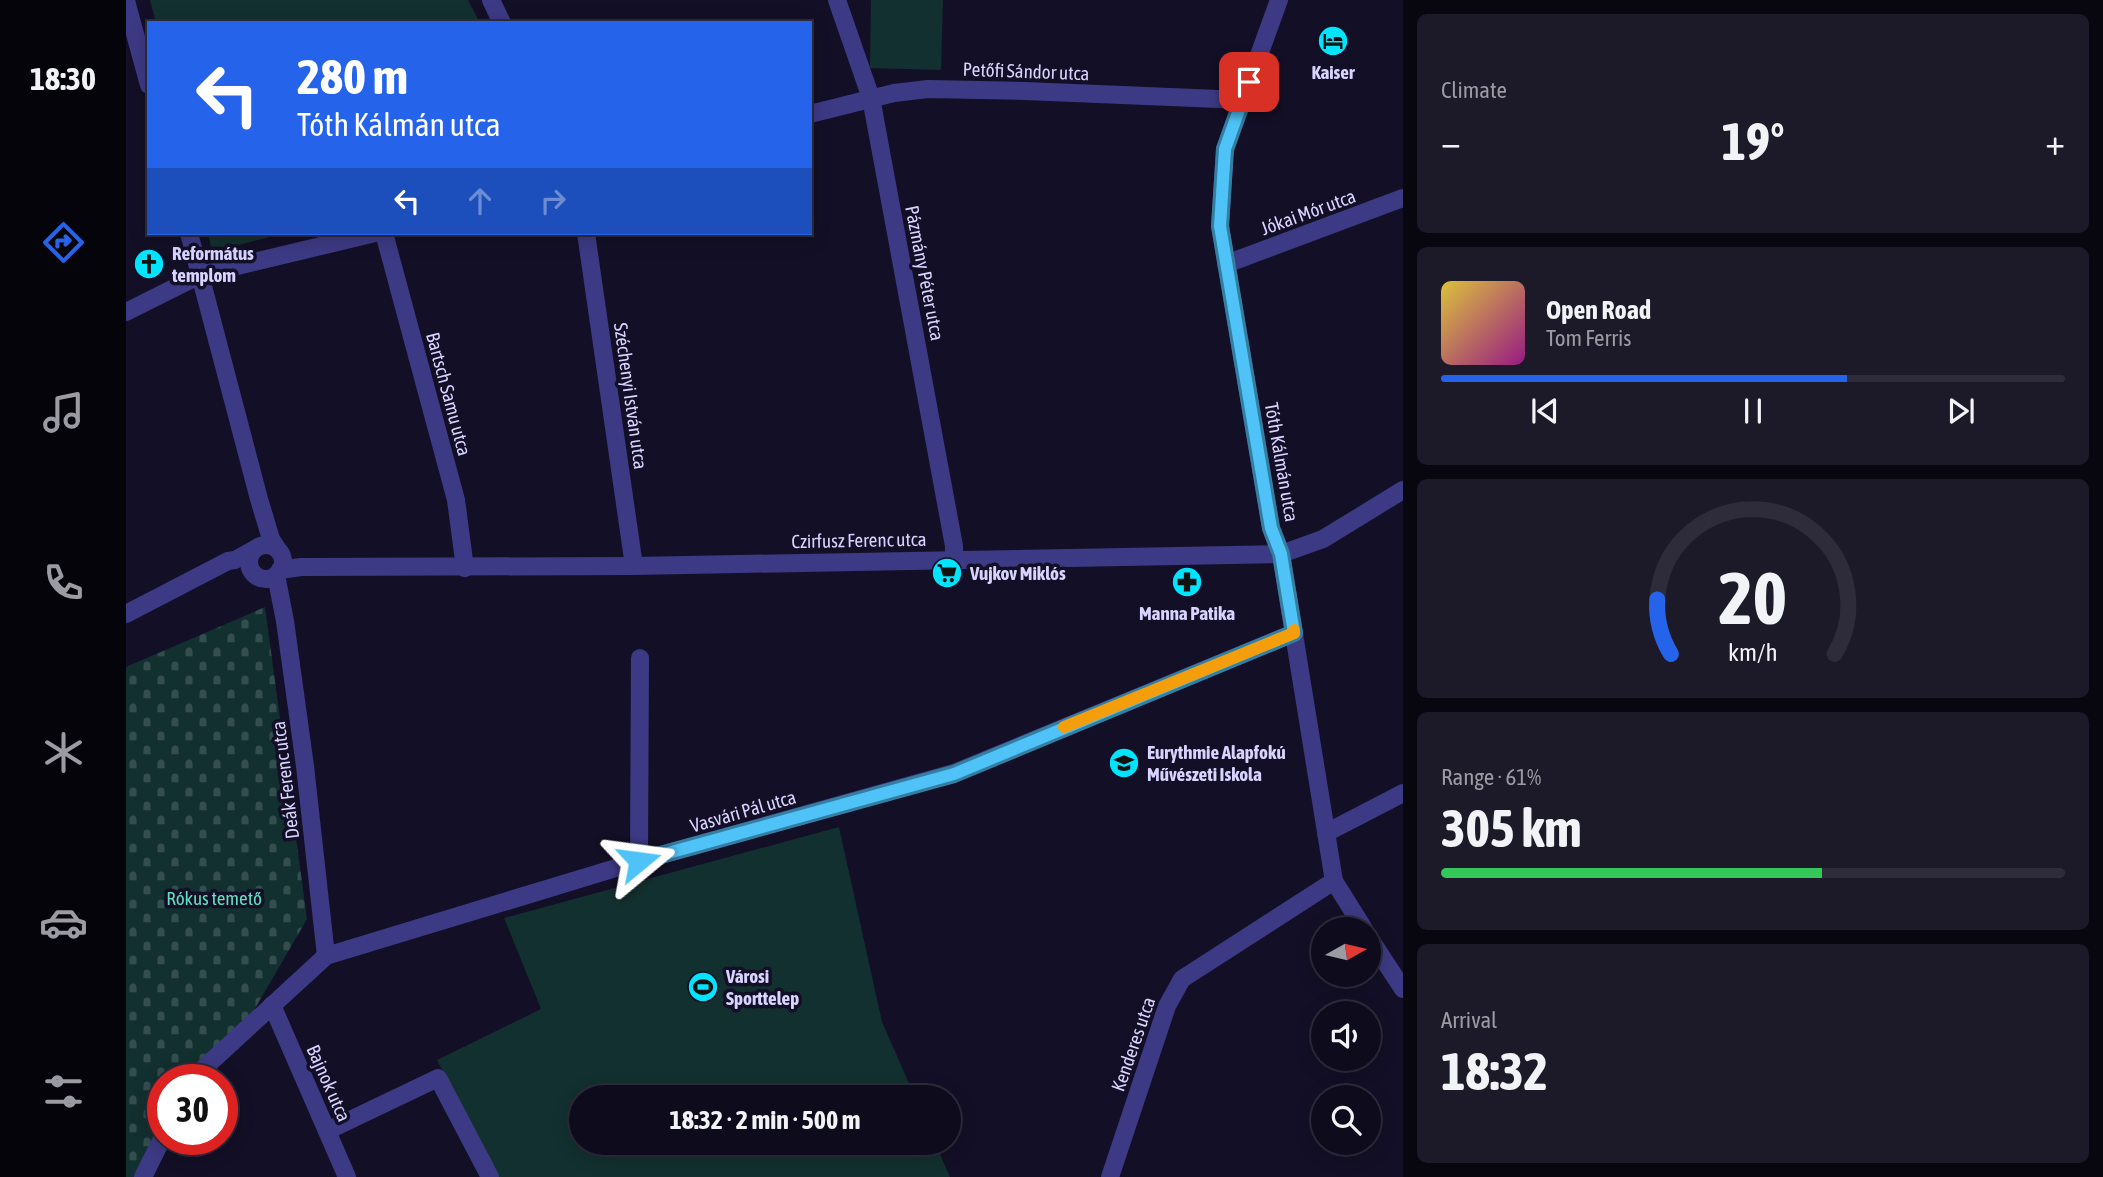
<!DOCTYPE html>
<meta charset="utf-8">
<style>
:root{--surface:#0e0b1c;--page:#1c1929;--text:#f1f3f6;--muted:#9b9ba3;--line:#2e2b3b;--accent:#2563eb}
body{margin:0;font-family:"Asap Condensed",sans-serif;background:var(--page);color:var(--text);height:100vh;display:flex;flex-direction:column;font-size:26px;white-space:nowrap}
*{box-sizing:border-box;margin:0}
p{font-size:23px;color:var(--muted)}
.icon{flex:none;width:38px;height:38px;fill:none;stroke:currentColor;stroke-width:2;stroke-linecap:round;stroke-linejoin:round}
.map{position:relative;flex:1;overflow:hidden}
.side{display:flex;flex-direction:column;gap:14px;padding:14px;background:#08060f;width:700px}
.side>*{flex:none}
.banner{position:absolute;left:21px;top:21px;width:665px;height:214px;border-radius:0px;box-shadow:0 4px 18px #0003,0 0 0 2px var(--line);background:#2563eb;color:#fff;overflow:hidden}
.needle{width:46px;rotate:82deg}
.fabs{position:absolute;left:1185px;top:917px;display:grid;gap:14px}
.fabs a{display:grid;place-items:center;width:70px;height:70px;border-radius:50%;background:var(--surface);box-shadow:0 4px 18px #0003,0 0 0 2px var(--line);font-size:35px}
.speed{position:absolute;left:21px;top:1064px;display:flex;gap:14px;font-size:35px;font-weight:700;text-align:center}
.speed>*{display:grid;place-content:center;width:91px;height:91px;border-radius:50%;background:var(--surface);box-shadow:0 4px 18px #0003,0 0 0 2px var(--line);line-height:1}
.speed .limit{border:10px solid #d22;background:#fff;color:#111}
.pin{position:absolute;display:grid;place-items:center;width:60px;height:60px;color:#fff;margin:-30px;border-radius:14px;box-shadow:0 4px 10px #0006}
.me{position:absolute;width:77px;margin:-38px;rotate:74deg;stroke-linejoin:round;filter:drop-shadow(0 0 5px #0008)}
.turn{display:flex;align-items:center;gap:24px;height:147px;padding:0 35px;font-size:32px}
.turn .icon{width:91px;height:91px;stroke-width:2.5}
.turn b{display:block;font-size:49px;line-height:60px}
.lanes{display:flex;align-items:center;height:66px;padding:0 35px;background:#0003;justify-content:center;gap:35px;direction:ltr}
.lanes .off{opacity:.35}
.big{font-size:52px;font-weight:700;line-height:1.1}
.side .tile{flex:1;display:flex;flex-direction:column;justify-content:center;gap:10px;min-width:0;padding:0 24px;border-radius:10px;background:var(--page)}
.side .dial{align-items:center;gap:0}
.dial svg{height:182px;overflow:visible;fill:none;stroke:var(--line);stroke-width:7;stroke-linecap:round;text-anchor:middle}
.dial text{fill:var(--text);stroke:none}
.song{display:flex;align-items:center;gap:21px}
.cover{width:84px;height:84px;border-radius:10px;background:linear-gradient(135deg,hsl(50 70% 55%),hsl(310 70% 35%))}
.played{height:7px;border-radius:4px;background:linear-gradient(90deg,var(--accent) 65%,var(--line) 65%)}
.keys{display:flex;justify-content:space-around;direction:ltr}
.heat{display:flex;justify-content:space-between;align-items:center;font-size:38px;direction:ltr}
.charge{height:10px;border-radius:5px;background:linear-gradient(90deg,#34c759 61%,var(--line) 0)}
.trip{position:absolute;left:443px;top:1085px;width:392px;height:70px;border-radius:35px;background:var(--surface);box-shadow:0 4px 18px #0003,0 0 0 2px var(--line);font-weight:700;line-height:70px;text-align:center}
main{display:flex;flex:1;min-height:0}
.menu{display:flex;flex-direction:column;width:126px;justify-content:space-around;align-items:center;background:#06040b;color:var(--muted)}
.menu .icon{width:49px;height:49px}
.menu .active{color:var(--accent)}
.menu b{font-size:32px;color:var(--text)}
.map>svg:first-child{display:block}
.cemetery{fill:url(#cemetery-stones)}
.park{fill:#12302f}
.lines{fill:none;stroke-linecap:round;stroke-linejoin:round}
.minor{stroke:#3d3a85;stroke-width:18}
.route-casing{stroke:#337fa1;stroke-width:18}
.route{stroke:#4fc3f7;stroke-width:12}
.slow{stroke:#f59e0b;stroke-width:12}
.labels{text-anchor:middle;stroke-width:7;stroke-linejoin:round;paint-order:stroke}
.street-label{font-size:19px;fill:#d9d4ff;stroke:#130f26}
.poi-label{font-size:19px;font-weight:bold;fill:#d9d4ff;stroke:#130f26;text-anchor:start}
.park-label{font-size:19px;fill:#5fe0c0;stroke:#130f26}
</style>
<main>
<nav class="menu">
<b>18:30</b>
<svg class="icon active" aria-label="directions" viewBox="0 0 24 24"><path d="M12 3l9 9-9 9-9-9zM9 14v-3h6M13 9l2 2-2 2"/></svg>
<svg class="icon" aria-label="music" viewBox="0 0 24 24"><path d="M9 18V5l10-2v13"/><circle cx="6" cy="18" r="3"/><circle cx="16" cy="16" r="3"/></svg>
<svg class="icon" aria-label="phone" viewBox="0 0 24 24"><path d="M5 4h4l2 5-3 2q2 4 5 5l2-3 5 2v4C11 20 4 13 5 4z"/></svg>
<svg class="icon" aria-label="climate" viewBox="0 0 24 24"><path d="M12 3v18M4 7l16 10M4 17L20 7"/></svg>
<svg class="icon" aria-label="car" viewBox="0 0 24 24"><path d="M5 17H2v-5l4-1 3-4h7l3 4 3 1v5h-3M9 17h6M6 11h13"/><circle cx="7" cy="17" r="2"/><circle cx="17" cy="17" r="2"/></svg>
<svg class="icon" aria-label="filters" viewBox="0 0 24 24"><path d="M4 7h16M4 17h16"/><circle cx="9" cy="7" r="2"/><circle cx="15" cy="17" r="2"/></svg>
</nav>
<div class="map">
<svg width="1277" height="1177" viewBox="0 0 1277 1177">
<defs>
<pattern id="cemetery-stones" width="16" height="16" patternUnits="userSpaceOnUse" patternTransform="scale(1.75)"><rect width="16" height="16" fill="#12302f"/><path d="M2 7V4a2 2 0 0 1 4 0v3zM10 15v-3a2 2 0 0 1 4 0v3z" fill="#344d4e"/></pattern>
</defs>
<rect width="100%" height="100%" fill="#130f26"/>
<!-- cemetery -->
<path class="cemetery" d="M139,607L181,919L116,1031L65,1080H37V1137L17,1177H0V667Z"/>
<!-- park -->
<g class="park">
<path d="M24,0H342L354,23H30Z"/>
<path d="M745,0H817L815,70L744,68Z"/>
<path d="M82,233H159L86,252Z"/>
<path d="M713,827L756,1022L789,1097H455V1143H809L824,1177H371L311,1060L415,1009L378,918Z"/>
</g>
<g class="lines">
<!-- minor -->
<g class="minor">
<path d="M365,0L376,23"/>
<path d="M711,0L745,98L828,546V559"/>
<path d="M1153,0L1099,149L1094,226L1145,528L1155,554L1207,875L1208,881L1238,929"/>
<path d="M0,1L23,85"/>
<path d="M684,114L768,93L802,89L899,91L1117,100"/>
<path d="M63,233L133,499L145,539L152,550"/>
<path d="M258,233L330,500L339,568"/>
<path d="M460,233L508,566"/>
<path d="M1100,264L1277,198"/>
<path d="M0,312L74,275L249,233"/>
<circle cx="140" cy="562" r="17"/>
<path d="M154,570L175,567L508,566L1155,554L1197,539L1277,490"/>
<path d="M150,575L159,621L179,766L200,956"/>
<path d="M0,614L102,561L109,560L127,550"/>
<path d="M1200,833L1277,793"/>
<path d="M513,861L514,658"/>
<path d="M1242,936L1277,989"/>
<path d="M146,1005L221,1177"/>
<path d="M65,1080L200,956L513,861L828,773L1168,633"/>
<path d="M201,1131L312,1078L364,1177"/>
<path d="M17,1177L37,1137"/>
<path d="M984,1177L1041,1006L1056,979L1208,881"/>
</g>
</g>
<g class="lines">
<!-- route casing -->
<g class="route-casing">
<path id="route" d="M513,861L828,774L1168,633L1155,554L1145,528L1094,226L1099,149L1123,82"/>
</g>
<!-- route -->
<use href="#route" class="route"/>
<!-- slow -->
<path class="slow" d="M938,727L1168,633V630"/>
</g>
<!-- icons -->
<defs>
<g id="hotel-disc" transform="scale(1.575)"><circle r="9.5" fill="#00e5ff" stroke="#130f26"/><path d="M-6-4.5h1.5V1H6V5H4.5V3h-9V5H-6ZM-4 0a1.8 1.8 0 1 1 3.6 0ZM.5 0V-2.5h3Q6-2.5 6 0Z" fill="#111"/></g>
<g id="church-disc" transform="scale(1.575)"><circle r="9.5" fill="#00e5ff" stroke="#130f26"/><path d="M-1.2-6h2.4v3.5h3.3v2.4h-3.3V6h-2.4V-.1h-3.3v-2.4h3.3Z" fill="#111"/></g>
<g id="supermarket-disc" transform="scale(1.575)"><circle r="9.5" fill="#00e5ff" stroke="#130f26"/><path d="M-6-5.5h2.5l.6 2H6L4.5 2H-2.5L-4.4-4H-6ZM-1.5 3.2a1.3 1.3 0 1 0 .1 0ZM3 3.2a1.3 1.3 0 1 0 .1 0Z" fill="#111"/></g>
<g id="pharmacy-disc" transform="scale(1.575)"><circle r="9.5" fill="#00e5ff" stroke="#130f26"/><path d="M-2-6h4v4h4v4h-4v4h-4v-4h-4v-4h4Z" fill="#111"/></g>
<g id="school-disc" transform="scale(1.575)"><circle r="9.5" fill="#00e5ff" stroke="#130f26"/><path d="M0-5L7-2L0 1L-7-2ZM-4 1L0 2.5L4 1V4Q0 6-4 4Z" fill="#111"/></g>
<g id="stadium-disc" transform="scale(1.575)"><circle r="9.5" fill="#00e5ff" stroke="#130f26"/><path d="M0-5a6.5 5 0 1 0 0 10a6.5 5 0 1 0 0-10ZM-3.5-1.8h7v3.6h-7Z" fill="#111"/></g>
</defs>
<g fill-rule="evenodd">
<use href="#hotel-disc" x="1207" y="41"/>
<use href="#church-disc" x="23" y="264"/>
<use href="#supermarket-disc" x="821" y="573"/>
<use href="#pharmacy-disc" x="1061" y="582"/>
<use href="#school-disc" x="998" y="763"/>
<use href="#stadium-disc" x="577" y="987"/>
</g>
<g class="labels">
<!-- street labels -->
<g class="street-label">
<text transform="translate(900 71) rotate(2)" y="7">Petőfi Sándor utca</text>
<text transform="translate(1182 212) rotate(-20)" y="7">Jókai Mór utca</text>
<text transform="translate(799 273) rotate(79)" y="7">Pázmány Péter utca</text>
<text transform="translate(323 394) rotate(75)" y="7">Bartsch Samu utca</text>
<text transform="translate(505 396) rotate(82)" y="7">Széchenyi István utca</text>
<text transform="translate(1156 462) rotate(80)" y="7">Tóth Kálmán utca</text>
<text transform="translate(733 540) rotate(-1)" y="7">Czirfusz Ferenc utca</text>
<text transform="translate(159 780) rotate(-97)" y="7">Deák Ferenc utca</text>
<text transform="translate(617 811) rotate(-16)" y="7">Vasvári Pál utca</text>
<text transform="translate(1007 1044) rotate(-71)" y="7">Kenderes utca</text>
<text transform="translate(203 1083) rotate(66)" y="7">Bajnok utca</text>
</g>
<!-- poi labels -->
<g class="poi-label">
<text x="1207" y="79" text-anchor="middle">Kaiser</text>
<text x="46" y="260">Református<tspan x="46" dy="22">templom</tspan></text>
<text x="844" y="580">Vujkov Miklós</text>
<text x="1061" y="620" text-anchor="middle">Manna Patika</text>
<text x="1021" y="759">Eurythmie Alapfokú<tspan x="1021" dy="22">Művészeti Iskola</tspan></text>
<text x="600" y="983">Városi<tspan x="600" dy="22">Sporttelep</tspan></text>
</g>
<!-- park labels -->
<g class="park-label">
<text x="88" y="905">Rókus temető</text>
</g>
</g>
</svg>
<div class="fabs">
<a><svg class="needle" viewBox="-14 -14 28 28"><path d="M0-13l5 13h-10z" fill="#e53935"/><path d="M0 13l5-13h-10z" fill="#9b9ba3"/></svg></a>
<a><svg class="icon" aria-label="sound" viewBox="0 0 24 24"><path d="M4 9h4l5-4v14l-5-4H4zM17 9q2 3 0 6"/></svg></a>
<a><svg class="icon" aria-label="search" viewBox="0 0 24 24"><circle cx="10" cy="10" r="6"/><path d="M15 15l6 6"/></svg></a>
</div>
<div class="speed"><div class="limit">30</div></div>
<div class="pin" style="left:1123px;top:82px;background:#d93025"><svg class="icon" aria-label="arrive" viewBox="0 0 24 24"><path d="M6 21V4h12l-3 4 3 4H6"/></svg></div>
<svg class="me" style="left:513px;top:861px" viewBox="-20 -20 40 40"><path d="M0-17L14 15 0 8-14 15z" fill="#4fc3f7" stroke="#fff" stroke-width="4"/></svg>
<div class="trip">18:32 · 2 min · 500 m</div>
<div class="banner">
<div class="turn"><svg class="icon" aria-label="left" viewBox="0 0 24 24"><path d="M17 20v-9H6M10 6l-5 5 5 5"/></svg><div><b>280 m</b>Tóth Kálmán utca</div></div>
<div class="lanes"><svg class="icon" aria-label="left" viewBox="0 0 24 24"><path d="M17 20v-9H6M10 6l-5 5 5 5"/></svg><svg class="icon off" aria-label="ahead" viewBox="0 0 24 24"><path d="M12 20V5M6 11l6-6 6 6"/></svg><svg class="icon off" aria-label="right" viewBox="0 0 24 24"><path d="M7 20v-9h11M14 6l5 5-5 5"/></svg></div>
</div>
</div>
<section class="side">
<div class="tile"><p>Climate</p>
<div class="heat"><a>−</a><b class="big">19°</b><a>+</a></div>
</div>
<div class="tile">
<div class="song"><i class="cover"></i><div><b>Open Road</b><p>Tom Ferris</p></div></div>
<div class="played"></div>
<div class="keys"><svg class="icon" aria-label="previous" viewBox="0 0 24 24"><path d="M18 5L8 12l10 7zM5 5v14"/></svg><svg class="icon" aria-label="pause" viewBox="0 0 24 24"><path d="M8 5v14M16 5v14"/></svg><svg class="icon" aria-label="next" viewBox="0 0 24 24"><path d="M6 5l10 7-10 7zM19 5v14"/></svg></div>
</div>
<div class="tile dial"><svg viewBox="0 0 100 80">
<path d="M14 69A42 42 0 1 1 86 69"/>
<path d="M14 69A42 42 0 0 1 8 45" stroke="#2563eb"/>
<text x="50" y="56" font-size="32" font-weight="700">20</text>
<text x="50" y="72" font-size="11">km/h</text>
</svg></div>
<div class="tile"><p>Range · 61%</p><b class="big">305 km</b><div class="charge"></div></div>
<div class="tile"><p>Arrival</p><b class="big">18:32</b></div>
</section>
</main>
